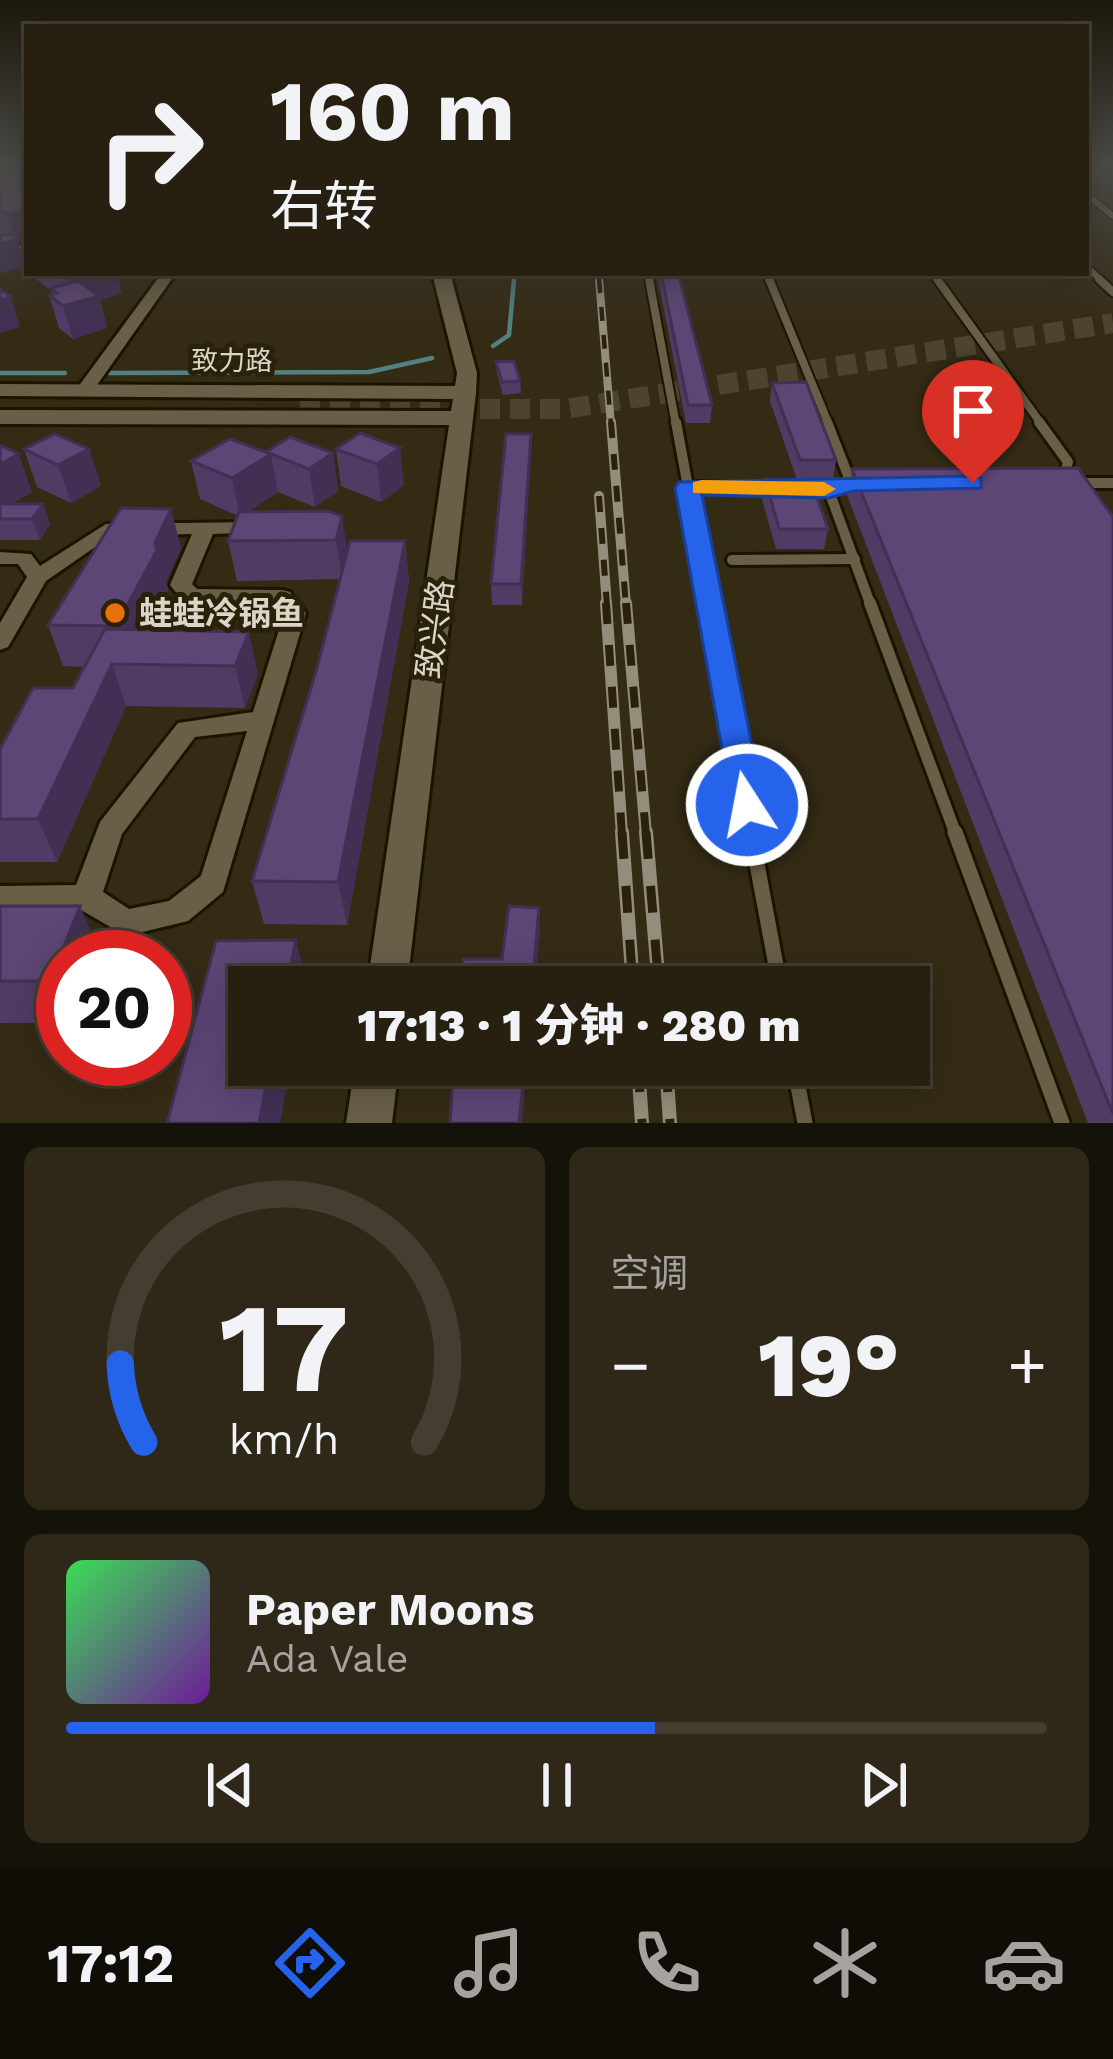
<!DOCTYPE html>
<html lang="zh">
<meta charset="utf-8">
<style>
:root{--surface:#272010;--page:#2f2819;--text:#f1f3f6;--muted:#a4a39f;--line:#433e30;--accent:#2563eb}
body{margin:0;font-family:"Work Sans","Noto Sans SC",sans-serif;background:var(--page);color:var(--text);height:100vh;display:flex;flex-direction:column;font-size:45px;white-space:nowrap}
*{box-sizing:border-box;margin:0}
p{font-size:39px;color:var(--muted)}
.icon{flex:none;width:66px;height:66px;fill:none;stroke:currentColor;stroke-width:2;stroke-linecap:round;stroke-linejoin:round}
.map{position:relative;height:1123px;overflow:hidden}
.side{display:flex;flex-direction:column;gap:24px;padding:24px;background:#151209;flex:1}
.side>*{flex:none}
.hud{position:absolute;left:24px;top:24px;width:1065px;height:252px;border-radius:0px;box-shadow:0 6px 30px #0003,0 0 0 3px var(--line);background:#272010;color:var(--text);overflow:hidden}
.speed{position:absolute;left:36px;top:930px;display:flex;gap:24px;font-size:60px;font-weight:700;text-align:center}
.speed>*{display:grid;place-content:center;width:156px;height:156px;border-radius:50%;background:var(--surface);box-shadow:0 6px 30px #0003,0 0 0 3px var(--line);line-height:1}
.speed .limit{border:18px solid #d22;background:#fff;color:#111}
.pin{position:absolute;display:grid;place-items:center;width:102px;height:102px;color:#fff;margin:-123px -51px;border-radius:50% 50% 50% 0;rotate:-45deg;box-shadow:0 0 12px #0007}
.pin .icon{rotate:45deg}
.me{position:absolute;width:132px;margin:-66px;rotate:349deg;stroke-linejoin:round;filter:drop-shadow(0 0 9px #0008)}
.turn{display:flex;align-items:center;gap:42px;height:252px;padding:0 48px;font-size:54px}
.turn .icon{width:156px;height:156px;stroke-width:2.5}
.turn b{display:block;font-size:84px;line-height:102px}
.big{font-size:90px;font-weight:800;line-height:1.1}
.side .tile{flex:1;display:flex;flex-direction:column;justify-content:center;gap:18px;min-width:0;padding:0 42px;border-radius:18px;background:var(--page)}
.side .dial{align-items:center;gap:0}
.dial svg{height:312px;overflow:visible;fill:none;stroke:var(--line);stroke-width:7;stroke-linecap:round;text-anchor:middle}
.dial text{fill:var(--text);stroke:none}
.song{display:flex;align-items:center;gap:36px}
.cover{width:144px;height:144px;border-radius:18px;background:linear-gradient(135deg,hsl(130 70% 55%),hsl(280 70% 35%))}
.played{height:12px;border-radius:6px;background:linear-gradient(90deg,var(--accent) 60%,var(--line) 60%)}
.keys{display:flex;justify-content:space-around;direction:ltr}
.heat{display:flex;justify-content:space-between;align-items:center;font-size:66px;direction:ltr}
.side .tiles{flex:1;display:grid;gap:24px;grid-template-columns:1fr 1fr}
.tile:last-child{grid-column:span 2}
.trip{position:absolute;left:228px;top:966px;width:702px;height:120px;border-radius:0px;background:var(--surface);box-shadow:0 6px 30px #0003,0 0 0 3px var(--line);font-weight:800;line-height:120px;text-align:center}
.tabs{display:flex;height:192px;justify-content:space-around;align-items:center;background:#100d06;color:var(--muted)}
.tabs .icon{width:84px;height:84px}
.tabs .selected{color:var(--accent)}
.tabs b{font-size:54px;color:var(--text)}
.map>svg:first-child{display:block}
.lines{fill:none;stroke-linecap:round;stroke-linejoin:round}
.stream-far1{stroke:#538083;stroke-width:3}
.stream{stroke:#538083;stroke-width:4.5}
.tertiary-tunnel{stroke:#4d4430;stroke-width:20;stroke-dasharray:20 10;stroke-linecap:butt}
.service-far4-casing{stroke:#1c1300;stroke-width:9}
.service-far3-casing{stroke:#1c1300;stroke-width:12}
.service-far2-casing{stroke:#1c1300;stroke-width:16}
.service-far1-casing{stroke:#1c1300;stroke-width:18}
.service-casing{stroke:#1c1300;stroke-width:21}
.minor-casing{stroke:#1c1300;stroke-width:6}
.tertiary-casing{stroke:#1c1300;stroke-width:6}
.service-far4{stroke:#695f47;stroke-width:6}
.service-far3{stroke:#695f47;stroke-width:8}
.service-far2{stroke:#695f47;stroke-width:10}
.service-far1{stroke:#695f47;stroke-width:12}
.service{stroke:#695f47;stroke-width:15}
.minor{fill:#695f47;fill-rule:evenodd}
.tertiary{fill:#695f47;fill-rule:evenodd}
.rail-far4-casing{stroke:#938d7b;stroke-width:6}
.rail-far3-casing{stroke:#938d7b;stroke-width:8}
.rail-far2-casing{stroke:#938d7b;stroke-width:10}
.rail-far1-casing{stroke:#938d7b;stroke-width:12}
.rail-casing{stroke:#938d7b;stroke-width:14}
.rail-far4{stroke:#2a210b;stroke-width:3;stroke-dasharray:10;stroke-linecap:butt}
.rail-far3{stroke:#2a210b;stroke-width:4.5;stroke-dasharray:14;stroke-linecap:butt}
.rail-far2{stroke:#2a210b;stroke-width:6;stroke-dasharray:16;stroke-linecap:butt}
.rail-far1{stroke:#2a210b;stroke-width:8;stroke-dasharray:21;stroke-linecap:butt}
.rail{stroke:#2a210b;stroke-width:9;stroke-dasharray:27;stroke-linecap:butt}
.wall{fill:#503b65}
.shaded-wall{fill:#413053}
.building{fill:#5d4576;stroke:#413053;stroke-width:3}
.route{fill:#2563eb;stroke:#184099;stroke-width:3}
.slow{fill:#f59e0b}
.food-dot{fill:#e8710a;stroke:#2a210b;stroke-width:4.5}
.labels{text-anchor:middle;stroke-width:10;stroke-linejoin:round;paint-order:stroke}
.far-street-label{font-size:27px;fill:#dad5c7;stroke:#2a210b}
.poi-label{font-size:33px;font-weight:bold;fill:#dad5c7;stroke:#2a210b;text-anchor:start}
.street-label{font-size:33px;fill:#dad5c7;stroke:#2a210b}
</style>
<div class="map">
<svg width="1113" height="1123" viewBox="0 0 1113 1123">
<rect width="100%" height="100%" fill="#342b15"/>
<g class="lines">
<!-- stream-far1 -->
<path class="stream-far1" d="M514,282L515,273"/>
<!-- stream -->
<g class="stream">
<path d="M493,346L509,335L514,279"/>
<path d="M0,373H65"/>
<path d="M109,373L369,372L432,358"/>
</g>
<!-- tertiary-tunnel -->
<path class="tertiary-tunnel" d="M300,409H565L1113,323"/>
<!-- service-far4 casing -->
<g class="service-far4-casing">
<g id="service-far4">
<path d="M1086,194L1113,216"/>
<path d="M1086,266L1103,282"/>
<path d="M648,273L650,282"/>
<path d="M767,273L771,282"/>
<path d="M933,273L939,282"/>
</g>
</g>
<!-- service-far3 casing -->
<g class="service-far3-casing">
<g id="service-far3">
<path d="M649,279L676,425"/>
<path d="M769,279L829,425"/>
<path d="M937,279L1042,425"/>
<path d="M1099,279L1113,292"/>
</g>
</g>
<!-- service-far2 casing -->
<g class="service-far2-casing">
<g id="service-far2">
<path d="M676,422L710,606"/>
<path d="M827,422L851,483L829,491L871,606"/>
<path d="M1039,422L1068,462L1063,480"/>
<path d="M1076,483H1113"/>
<path d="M688,487L772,488"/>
<path d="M732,560L855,559"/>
</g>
</g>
<!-- service-far1 casing -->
<g class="service-far1-casing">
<g id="service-far1">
<path d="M709,603L752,835"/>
<path d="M870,603L956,835"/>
</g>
</g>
<!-- service casing -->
<g class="service-casing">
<g id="service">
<path d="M751,832L780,987"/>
<path d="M955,832L1062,1123"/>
<path d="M794,1065L805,1123"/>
</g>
</g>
<!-- minor casing -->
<g class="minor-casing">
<g id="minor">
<rect x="0" y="245" width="27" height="8"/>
<path d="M162,273H176L90,395H78V387Z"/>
<path d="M259,522L269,528L266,532L213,534L192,584L197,589L282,590L290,592L306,613L223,892L188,921L126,936L81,910L0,912V886L76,885L100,822L178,723L253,712L284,614L276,604L183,601L170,585L192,534L111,536L46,581L8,647L0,650V623L27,577L18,564H0V552L31,554L40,566L106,524ZM247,731L201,876L169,901L129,909L103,892L122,834L195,737Z"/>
</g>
</g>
<!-- tertiary casing -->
<g class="tertiary-casing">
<g id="tertiary">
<path d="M432,273H450L477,373L476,393L407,987H367L449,425L0,424V410L451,411L453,399L0,396V384L455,386L457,373Z"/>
<path d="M355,1065H399L392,1123H346Z"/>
</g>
</g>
<!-- service-far4 -->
<use href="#service-far4" class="service-far4"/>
<!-- service-far3 -->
<use href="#service-far3" class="service-far3"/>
<!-- service-far2 -->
<use href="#service-far2" class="service-far2"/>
<!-- service-far1 -->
<use href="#service-far1" class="service-far1"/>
<!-- service -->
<use href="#service" class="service"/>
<!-- minor -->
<use href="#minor" class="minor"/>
<!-- tertiary -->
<use href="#tertiary" class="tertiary"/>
<!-- rail-far4 casing -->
<g class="rail-far4-casing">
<path id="rail-far4" d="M598,273L599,282"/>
</g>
<!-- rail-far3 casing -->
<g class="rail-far3-casing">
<path id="rail-far3" d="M599,279L611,425"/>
</g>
<!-- rail-far2 casing -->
<g class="rail-far2-casing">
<g id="rail-far2">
<path d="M611,422L626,606"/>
<path d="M599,496L607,606"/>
</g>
</g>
<!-- rail-far1 casing -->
<g class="rail-far1-casing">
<g id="rail-far1">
<path d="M606,603L622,835"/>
<path d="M626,603L646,835"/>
</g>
</g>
<!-- rail casing -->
<g class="rail-casing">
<g id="rail">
<path d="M622,832L633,987"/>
<path d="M646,832L659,987"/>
<path d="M638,1065L642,1123"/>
<path d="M666,1065L670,1123"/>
</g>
</g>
<!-- rail-far4 -->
<use href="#rail-far4" class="rail-far4"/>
<!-- rail-far3 -->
<use href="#rail-far3" class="rail-far3"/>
<!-- rail-far2 -->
<use href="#rail-far2" class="rail-far2"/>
<!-- rail-far1 -->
<use href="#rail-far1" class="rail-far1"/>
<!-- rail -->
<use href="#rail" class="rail"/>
</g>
<!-- wall -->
<g class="wall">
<path d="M27,167V237L18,240L25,267L0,234V172Z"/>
<path d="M34,273H117L122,293L100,300L107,328L73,339L59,328L49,295L52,294L51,290L36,279Z"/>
<path d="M657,273H678L712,405L710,423H686Z"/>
<path d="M496,362L520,381L521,393L503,395L497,374Z"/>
<path d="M772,383L836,460L833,479L797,480L770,401Z"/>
<path d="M360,433L404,485L381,502L341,486L336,449Z"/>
<path d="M531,434L522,605H492L491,584Z"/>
<path d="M0,445L32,492L11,504H43L50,524L40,540H0Z"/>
<path d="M24,449H89L101,486L71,503L37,487Z"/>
<path d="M266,452L333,453L338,491L315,507L278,492L248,512L328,511L347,553L405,541L409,581L347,925L264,924L252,881L317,668L340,579L237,581L228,541L238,516L200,499L191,461Z"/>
<path d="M852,469L1113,517V1123H1088L847,495Z"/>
<path d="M765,479L828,529L824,549H776L762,499Z"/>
<path d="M171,509L181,548L166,582L168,590L148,630L258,674L245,708L126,706L57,862H0V749L73,688L84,667L63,666L48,625Z"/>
<path d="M0,906L99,949L96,957H63V1023H0Z"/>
</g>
<!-- shaded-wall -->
<g class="shaded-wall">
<path d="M27,180V237L18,240L25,267L0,273V244L15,240L7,214L18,188Z"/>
<path d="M75,273H117L122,293L100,300L107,328L73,339L63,306L75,302L67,275Z"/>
<path d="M11,297L20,327L0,333V300Z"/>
<path d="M531,434V453L522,605L521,584Z"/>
<path d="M400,448L404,485L381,502L377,464Z"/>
<path d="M89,449L101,486L71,503L58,465Z"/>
<path d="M333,453L338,491L315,507L309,469Z"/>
<path d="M19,454L32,492L3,508L0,501V464Z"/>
<path d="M271,454L278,492L240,517L232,478Z"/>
<path d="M43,504L50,524L40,540L32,519Z"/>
<path d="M171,509L181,548L166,582L168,590L131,664H128L116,626Z"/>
<path d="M342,516L348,556L342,579L336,540Z"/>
<path d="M405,541L409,581L347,925L338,882Z"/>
<path d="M249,632L258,674L245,708L235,666Z"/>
<path d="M112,664L126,706L57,862L38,819Z"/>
<path d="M80,906L99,949L96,957H63V1007L50,981Z"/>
<path d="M539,908L540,930L535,987H532Z"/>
<path d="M296,940L306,982L305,987H286Z"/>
<path d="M270,1065H291L280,1123H259Z"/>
<path d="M525,1065H527L522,1123H519Z"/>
</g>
<!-- building -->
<g class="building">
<path d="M5,167H27V180L18,188L27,191V209L7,214L0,211V172Z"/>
<path d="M0,235H16L17,239L0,244Z"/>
<path d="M661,273H678L712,405H688Z"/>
<path d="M78,281L99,296L63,306L49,295L57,293L51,288Z"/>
<path d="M0,289L11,297L0,300Z"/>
<path d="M514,361L520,381L502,382L496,362Z"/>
<path d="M806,382L836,460H800L772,383Z"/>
<path d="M360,433L400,448L377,464L336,449Z"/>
<path d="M55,434L89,449L58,465L24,449Z"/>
<path d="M506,434H531L521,584H491Z"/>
<path d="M290,437L333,453L309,469L266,452Z"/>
<path d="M230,439L271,454L232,478L191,461Z"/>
<path d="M0,445L19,454L0,464Z"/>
<path d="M1078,468L1113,517V1114L852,469Z"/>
<path d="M765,479L811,480L828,529H779Z"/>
<path d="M0,504H43L32,519H0Z"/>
<path d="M121,508L171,509L155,543L157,550L116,626L48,625Z"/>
<path d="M328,511L342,516L336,540L228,541L239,512Z"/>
<path d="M350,541H405L338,882L252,881L317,668Z"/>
<path d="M105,629L249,632L235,666L112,664L38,819H0V749L33,688H73Z"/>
<path d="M0,906H80L50,981H0Z"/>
<path d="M509,906L539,908L532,987H461L463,959H502Z"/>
<path d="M296,940L286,987H249V1065H270L259,1123H167L216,941Z"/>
<path d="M454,1065H525L519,1123H450Z"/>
</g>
<!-- sky -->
<linearGradient id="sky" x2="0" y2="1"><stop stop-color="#1d180c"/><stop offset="0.51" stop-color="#4a4a46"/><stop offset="1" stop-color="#4a4a46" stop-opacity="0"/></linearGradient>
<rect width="1113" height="325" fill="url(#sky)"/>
<!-- route -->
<path class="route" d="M973,476L981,478V488L853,491L829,498L702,495L764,805L759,815H734L675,488L679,482Z"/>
<!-- slow -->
<path class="slow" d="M702,480L824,482L836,489L824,496L693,493V482Z"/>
<!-- markers -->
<circle class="food-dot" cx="115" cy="613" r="12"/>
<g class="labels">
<!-- far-street labels -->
<g class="far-street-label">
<text x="232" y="370">致力路</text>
</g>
<!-- poi labels -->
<g class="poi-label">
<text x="139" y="625">蛙蛙冷锅鱼</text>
</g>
<!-- street labels -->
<g class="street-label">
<text transform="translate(434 629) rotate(-82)" y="12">致兴路</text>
</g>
</g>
</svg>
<div class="speed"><div class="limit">20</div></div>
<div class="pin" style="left:973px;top:483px;background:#d93025"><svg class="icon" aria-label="arrive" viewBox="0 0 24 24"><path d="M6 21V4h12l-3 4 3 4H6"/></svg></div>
<svg class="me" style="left:747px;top:805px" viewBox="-20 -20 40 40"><circle r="17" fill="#2563eb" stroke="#fff" stroke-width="3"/><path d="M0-11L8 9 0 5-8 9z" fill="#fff"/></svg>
<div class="trip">17:13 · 1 分钟 · 280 m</div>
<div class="hud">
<div class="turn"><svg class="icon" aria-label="right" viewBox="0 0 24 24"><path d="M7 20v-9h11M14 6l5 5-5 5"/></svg><div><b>160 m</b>右转</div></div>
</div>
</div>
<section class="side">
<div class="tiles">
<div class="tile dial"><svg viewBox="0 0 100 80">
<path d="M14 69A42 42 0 1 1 86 69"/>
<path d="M14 69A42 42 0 0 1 8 49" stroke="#2563eb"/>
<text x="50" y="56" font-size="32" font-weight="700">17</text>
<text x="50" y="72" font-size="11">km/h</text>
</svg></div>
<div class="tile"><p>空调</p>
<div class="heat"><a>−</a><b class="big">19°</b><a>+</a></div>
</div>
<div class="tile">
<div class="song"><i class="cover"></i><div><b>Paper Moons</b><p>Ada Vale</p></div></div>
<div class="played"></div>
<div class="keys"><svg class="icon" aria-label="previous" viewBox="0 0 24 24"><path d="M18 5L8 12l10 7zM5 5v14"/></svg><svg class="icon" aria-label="pause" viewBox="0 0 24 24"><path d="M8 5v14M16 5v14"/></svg><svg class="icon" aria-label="next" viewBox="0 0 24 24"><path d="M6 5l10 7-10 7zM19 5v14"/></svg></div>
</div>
</div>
</section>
<nav class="tabs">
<b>17:12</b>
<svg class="icon selected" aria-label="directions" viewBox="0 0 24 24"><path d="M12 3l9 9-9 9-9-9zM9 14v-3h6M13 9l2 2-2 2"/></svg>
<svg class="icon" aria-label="music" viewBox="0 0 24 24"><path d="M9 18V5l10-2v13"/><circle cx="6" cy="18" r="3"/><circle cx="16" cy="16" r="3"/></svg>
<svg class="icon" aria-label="phone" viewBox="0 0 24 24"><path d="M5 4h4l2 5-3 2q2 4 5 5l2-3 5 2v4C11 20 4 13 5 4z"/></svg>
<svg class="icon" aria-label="climate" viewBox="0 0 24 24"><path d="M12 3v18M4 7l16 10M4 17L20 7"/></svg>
<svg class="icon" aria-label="car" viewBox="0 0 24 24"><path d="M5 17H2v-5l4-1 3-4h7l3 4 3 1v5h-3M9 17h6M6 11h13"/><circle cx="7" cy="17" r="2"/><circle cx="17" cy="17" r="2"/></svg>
</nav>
